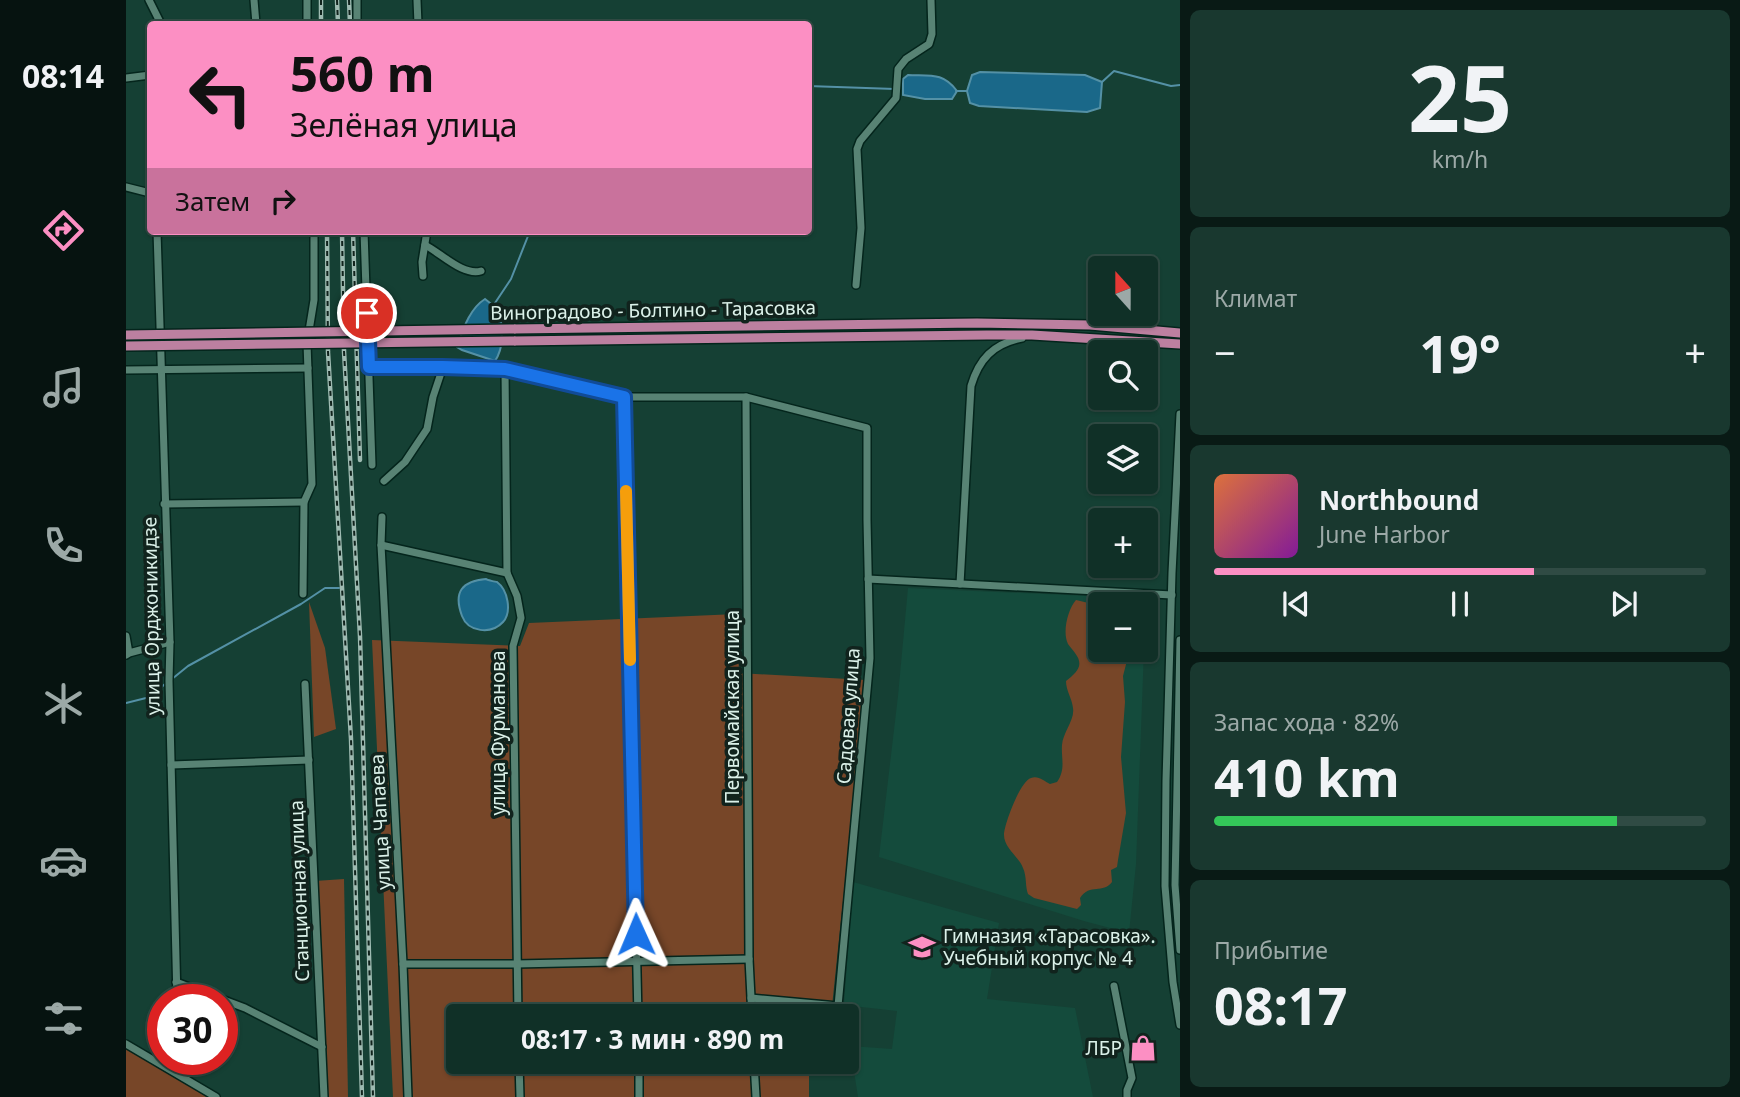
<!DOCTYPE html>
<html lang="ru">
<meta charset="utf-8">
<style>
:root{--surface:#103027;--page:#19382f;--text:#f1f3f6;--muted:#9ca9a7;--line:#304b44;--accent:#fc8fc3}
body{margin:0;font-family:"Noto Sans",sans-serif;background:var(--page);color:var(--text);height:100vh;display:flex;flex-direction:column;font-size:26px;white-space:nowrap}
*{box-sizing:border-box;margin:0}
p{font-size:23px;color:var(--muted)}
.icon{flex:none;width:38px;height:38px;fill:none;stroke:currentColor;stroke-width:2;stroke-linecap:round;stroke-linejoin:round}
.map{position:relative;flex:1;overflow:hidden}
.side{display:flex;flex-direction:column;gap:10px;padding:10px;background:#091a15;width:560px}
.side>*{flex:none}
.top-card{position:absolute;left:21px;top:21px;width:665px;height:214px;border-radius:7px;box-shadow:0 2px 5px #0004,0 0 0 2px var(--line);background:#fc8fc3;color:#111;overflow:hidden}
.needle{width:46px;rotate:339deg}
.buttons{position:absolute;left:962px;top:256px;display:grid;gap:14px}
.buttons a{display:grid;place-items:center;width:70px;height:70px;border-radius:7px;background:var(--surface);box-shadow:0 2px 5px #0004,0 0 0 2px var(--line);font-size:35px}
.speed{position:absolute;left:21px;top:984px;display:flex;gap:14px;font-size:35px;font-weight:700;text-align:center}
.speed>*{display:grid;place-content:center;width:91px;height:91px;border-radius:50%;background:var(--surface);box-shadow:0 2px 5px #0004,0 0 0 2px var(--line);line-height:1}
.speed .limit{border:10px solid #d22;background:#fff;color:#111}
.pin{position:absolute;display:grid;place-items:center;width:60px;height:60px;color:#fff;margin:-30px;border:4px solid #fff;border-radius:50%;box-shadow:0 2px 7px #0007}
.me{position:absolute;width:77px;margin:-38px;rotate:359deg;stroke-linejoin:round;filter:drop-shadow(0 0 5px #0008)}
.turn{display:flex;align-items:center;gap:24px;height:147px;padding:0 28px;font-size:32px}
.turn .icon{width:91px;height:91px;stroke-width:2.5}
.turn b{display:block;font-size:49px;line-height:60px}
.then{display:flex;align-items:center;height:66px;padding:0 28px;background:#0003;gap:14px;font-size:26px}
.big{font-size:52px;font-weight:700;line-height:1.1}
.side .card{flex:1;display:flex;flex-direction:column;justify-content:center;gap:10px;min-width:0;padding:0 24px;border-radius:10px;background:var(--page)}
.side .dial{align-items:center;gap:0}
.dial b{font-size:91px;line-height:1}
.song{display:flex;align-items:center;gap:21px}
.cover{width:84px;height:84px;border-radius:10px;background:linear-gradient(135deg,hsl(20 70% 55%),hsl(290 70% 35%))}
.played{height:7px;border-radius:4px;background:linear-gradient(90deg,var(--accent) 65%,var(--line) 65%)}
.keys{display:flex;justify-content:space-around;direction:ltr}
.heat{display:flex;justify-content:space-between;align-items:center;font-size:38px;direction:ltr}
.charge{height:10px;border-radius:5px;background:linear-gradient(90deg,#34c759 82%,var(--line) 0)}
.trip{position:absolute;left:320px;top:1004px;width:413px;height:70px;border-radius:7px;background:var(--surface);box-shadow:0 2px 5px #0004,0 0 0 2px var(--line);font-weight:700;line-height:70px;text-align:center}
main{display:flex;flex:1;min-height:0}
.dock{display:flex;flex-direction:column;width:126px;justify-content:space-around;align-items:center;background:#061310;color:var(--muted)}
.dock .icon{width:49px;height:49px}
.dock .active{color:var(--accent)}
.dock b{font-size:32px;color:var(--text)}
.map>svg:first-child{display:block}
.built{fill:#144b3c}
.green{fill:#774628}
.water{fill:#1a6889;stroke:#5491a6;stroke-width:2}
.lines{fill:none;stroke-linecap:round;stroke-linejoin:round}
.stream{stroke:#5491a6;stroke-width:2}
.minor-casing{stroke:#04251c;stroke-width:10}
.major-casing{stroke:#04251c;stroke-width:12}
.minor{stroke:#588374;stroke-width:7}
.major{stroke:#bc80a0;stroke-width:9}
.rail-casing{stroke:#9ebab1;stroke-width:4.5}
.rail{stroke:#11231d;stroke-width:2;stroke-dasharray:5;stroke-linecap:butt}
.major-bridge-casing{stroke:#04251c;stroke-width:12;stroke-linecap:butt}
.major-bridge{stroke:#bc80a0;stroke-width:9}
.route-casing{stroke:#114b97;stroke-width:18}
.route{stroke:#1a73e8;stroke-width:12}
.slow{stroke:#f59e0b;stroke-width:12}
.labels{text-anchor:middle;stroke-width:7;stroke-linejoin:round;paint-order:stroke}
.street-label{font-size:19px;fill:#dbf1e9;stroke:#11231d}
.poi-label{font-size:19px;fill:#dbf1e9;stroke:#11231d;text-anchor:start}
</style>
<main>
<nav class="dock">
<b>08:14</b>
<svg class="icon active" aria-label="directions" viewBox="0 0 24 24"><path d="M12 3l9 9-9 9-9-9zM9 14v-3h6M13 9l2 2-2 2"/></svg>
<svg class="icon" aria-label="music" viewBox="0 0 24 24"><path d="M9 18V5l10-2v13"/><circle cx="6" cy="18" r="3"/><circle cx="16" cy="16" r="3"/></svg>
<svg class="icon" aria-label="phone" viewBox="0 0 24 24"><path d="M5 4h4l2 5-3 2q2 4 5 5l2-3 5 2v4C11 20 4 13 5 4z"/></svg>
<svg class="icon" aria-label="climate" viewBox="0 0 24 24"><path d="M12 3v18M4 7l16 10M4 17L20 7"/></svg>
<svg class="icon" aria-label="car" viewBox="0 0 24 24"><path d="M5 17H2v-5l4-1 3-4h7l3 4 3 1v5h-3M9 17h6M6 11h13"/><circle cx="7" cy="17" r="2"/><circle cx="17" cy="17" r="2"/></svg>
<svg class="icon" aria-label="filters" viewBox="0 0 24 24"><path d="M4 7h16M4 17h16"/><circle cx="9" cy="7" r="2"/><circle cx="15" cy="17" r="2"/></svg>
</nav>
<div class="map">
<svg width="1054" height="1097" viewBox="0 0 1054 1097">
<rect width="100%" height="100%" fill="#154034"/>
<!-- built -->
<g class="built">
<path d="M782,588L962,596L979,604H975V649H1018L1010,864L1003,933L958,921L753,857L772,696Z"/>
<path d="M727,882L873,923L861,999L949,1008L967,1097H732L724,1046L766,1049L771,1011L718,1005Z"/>
</g>
<!-- green -->
<g class="green">
<path d="M950,600L975,606V649H1004L997,676L999,702L995,757L1000,813L992,860L991,867L985,870L986,882C977,894 964,883 954,898L955,905L951,909L908,898L902,894C899,886 901,877 897,868C893,857 878,848 878,835C878,825 894,781 905,778C912,775 918,781 924,784L931,782C940,769 935,759 936,745C937,732 949,720 947,708C946,698 940,691 940,681C950,673 959,666 949,653C947,650 944,647 942,644C936,632 942,609 950,600Z"/>
<path d="M183,602L199,648L210,729L188,737Z"/>
<path d="M611,614L613,673L740,680L705,1016L683,1011V1017H332V1062H683V1097H267L246,640L394,646L403,623Z"/>
<path d="M218,879L222,1097H202L189,881Z"/>
<path d="M0,1049L82,1097H0Z"/>
</g>
<!-- water -->
<g class="water">
<path d="M854,72L959,75L976,82L974,108L961,112L853,106L844,103L841,91L846,75Z"/>
<path d="M782,75C804,76 817,72 831,91L826,99H799L777,95V79Z"/>
<path d="M359,299L374,311C376,328 379,346 369,361L336,350L331,347C337,330 343,309 359,299Z"/>
<path d="M360,579C361,580 370,582 371,582C382,590 386,612 377,622C365,635 342,632 336,616C327,592 336,581 360,579Z"/>
</g>
<g class="lines">
<!-- stream -->
<g class="stream">
<path d="M976,82L988,71L1045,86L1054,85"/>
<path d="M682,86L769,89"/>
<path d="M830,91H841"/>
<path d="M367,306L385,279L404,231"/>
<path d="M46,679L62,666L175,604L199,588H213"/>
<path d="M0,703L24,697L39,684"/>
</g>
<!-- minor casing -->
<g class="minor-casing">
<g id="minor">
<path d="M23,0L35,24"/>
<path d="M128,0L130,24"/>
<path d="M181,0V24"/>
<path d="M231,0V24"/>
<path d="M291,0L292,24"/>
<path d="M0,78L24,75"/>
<path d="M0,187L24,193"/>
<path d="M31,231L44,642L43,681L51,999"/>
<path d="M238,231L246,465"/>
<path d="M299,245C316,254 337,276 355,271"/>
<path d="M297,276L296,262L301,231"/>
<path d="M730,285L735,228L731,149L734,141L770,98L772,69L780,59L803,44L806,34L805,0"/>
<path d="M243,367H317L379,369L498,397H620L741,428V520L744,658L712,1006L625,998"/>
<path d="M379,369L381,573L391,596L395,618L387,646L392,1017"/>
<path d="M0,370L182,368"/>
<path d="M498,397L512,1017"/>
<path d="M620,397L623,959L626,1017"/>
<path d="M1054,414L1046,573L1040,781L1039,886L1047,982L1054,1025"/>
<path d="M258,481L279,462L301,429L307,397L317,367"/>
<path d="M38,504L178,502"/>
<path d="M256,517L255,545L277,964L282,1097"/>
<path d="M255,545L381,573"/>
<path d="M742,579L1046,595"/>
<path d="M834,584L845,386C853,359 867,344 896,338"/>
<path d="M177,594L178,502L186,484L181,343L188,300V231"/>
<path d="M0,636L3,653"/>
<path d="M1054,640L1049,885L1054,950"/>
<path d="M0,655L3,653L44,642"/>
<path d="M179,684L198,1097"/>
<path d="M45,765L183,760"/>
<path d="M277,964H390L623,959"/>
<path d="M50,982L119,1008L196,1047"/>
<path d="M988,986L1006,1078L1001,1090V1097"/>
<path d="M0,1044L90,1097"/>
<path d="M52,1059L53,1074"/>
<path d="M393,1062L394,1097"/>
<path d="M513,1062V1097"/>
<path d="M628,1062L630,1097"/>
</g>
</g>
<!-- major casing -->
<g class="major-casing">
<g id="major">
<path d="M388,329L851,323L964,325L1054,333"/>
<path d="M388,341L861,335H906L1054,344"/>
</g>
</g>
<!-- minor -->
<use href="#minor" class="minor"/>
<!-- major -->
<use href="#major" class="major"/>
<!-- rail casing -->
<g class="rail-casing">
<g id="rail">
<path d="M195,0V24"/>
<path d="M211,0L212,24"/>
<path d="M223,0L224,24"/>
<path d="M201,231L202,352L225,739L236,1097"/>
<path d="M216,231L218,351L234,636L247,1097"/>
<path d="M227,231L234,460"/>
</g>
</g>
<!-- rail -->
<use href="#rail" class="rail"/>
<!-- major-bridge casing -->
<g class="major-bridge-casing">
<g id="major-bridge">
<path d="M0,335L388,329"/>
<path d="M0,346L388,341"/>
</g>
</g>
<!-- major-bridge -->
<use href="#major-bridge" class="major-bridge"/>
</g>
<g class="lines">
<!-- route casing -->
<g class="route-casing">
<path id="route" d="M241,313L243,367H317L379,369L498,397L510,934"/>
</g>
<!-- route -->
<use href="#route" class="route"/>
<!-- slow -->
<path class="slow" d="M500,491L504,660"/>
</g>
<!-- icons -->
<defs>
<g id="school-bare" transform="scale(2.1)"><path d="M0-5L7-2L0 1L-7-2ZM-4 1L0 2.5L4 1V4Q0 6-4 4Z" fill="#fc8fc3" stroke="#11231d" stroke-width="2.5" paint-order="stroke"/></g>
<g id="shop-bare" transform="scale(2.1)"><path d="M-5-2.5h2.3a2.7 3.5 0 0 1 5.4 0H5L5.5 6h-11ZM-1.5-2.5h3a1.5 2.3 0 0 0-3 0Z" fill="#fc8fc3" stroke="#11231d" stroke-width="2.5" paint-order="stroke"/></g>
</defs>
<g fill-rule="evenodd">
<use href="#school-bare" x="796" y="947"/>
<use href="#shop-bare" x="1017" y="1048"/>
</g>
<g class="labels">
<!-- street labels -->
<g class="street-label">
<text transform="translate(527 310) rotate(-1)" y="7">Виноградово - Болтино - Тарасовка</text>
<text transform="translate(25 616) rotate(-91)" y="7">улица Орджоникидзе</text>
<text transform="translate(606 707) rotate(-90)" y="7">Первомайская улица</text>
<text transform="translate(722 716) rotate(-86)" y="7">Садовая улица</text>
<text transform="translate(372 733) rotate(-90)" y="7">улица Фурманова</text>
<text transform="translate(254 822) rotate(-93)" y="7">улица Чапаева</text>
<text transform="translate(173 891) rotate(-92)" y="7">Станционная улица</text>
</g>
<!-- poi labels -->
<g class="poi-label">
<text x="817" y="943">Гимназия «Тарасовка».<tspan x="817" dy="22">Учебный корпус № 4</tspan></text>
<text x="996" y="1055" text-anchor="end">ЛБР</text>
</g>
</g>
</svg>
<div class="buttons">
<a><svg class="needle" viewBox="-14 -14 28 28"><path d="M0-13l5 13h-10z" fill="#e53935"/><path d="M0 13l5-13h-10z" fill="#9ca9a7"/></svg></a>
<a><svg class="icon" aria-label="search" viewBox="0 0 24 24"><circle cx="10" cy="10" r="6"/><path d="M15 15l6 6"/></svg></a>
<a><svg class="icon" aria-label="layers" viewBox="0 0 24 24"><path d="M12 4l9 5-9 5-9-5zM3 14l9 5 9-5"/></svg></a>
<a>+</a>
<a>−</a>
</div>
<div class="speed"><div class="limit">30</div></div>
<div class="pin" style="left:241px;top:313px;background:#d93025"><svg class="icon" aria-label="arrive" viewBox="0 0 24 24"><path d="M6 21V4h12l-3 4 3 4H6"/></svg></div>
<svg class="me" style="left:510px;top:934px" viewBox="-20 -20 40 40"><path d="M0-17L14 15 0 8-14 15z" fill="#1a73e8" stroke="#fff" stroke-width="4"/></svg>
<div class="trip">08:17 · 3 мин · 890 m</div>
<div class="top-card">
<div class="turn"><svg class="icon" aria-label="left" viewBox="0 0 24 24"><path d="M17 20v-9H6M10 6l-5 5 5 5"/></svg><div><b>560 m</b>Зелёная улица</div></div>
<div class="then">Затем<svg class="icon" aria-label="right" viewBox="0 0 24 24"><path d="M7 20v-9h11M14 6l5 5-5 5"/></svg></div>
</div>
</div>
<section class="side">
<div class="card dial"><b>25</b><p>km/h</p></div>
<div class="card"><p>Климат</p>
<div class="heat"><a>−</a><b class="big">19°</b><a>+</a></div>
</div>
<div class="card">
<div class="song"><i class="cover"></i><div><b>Northbound</b><p>June Harbor</p></div></div>
<div class="played"></div>
<div class="keys"><svg class="icon" aria-label="previous" viewBox="0 0 24 24"><path d="M18 5L8 12l10 7zM5 5v14"/></svg><svg class="icon" aria-label="pause" viewBox="0 0 24 24"><path d="M8 5v14M16 5v14"/></svg><svg class="icon" aria-label="next" viewBox="0 0 24 24"><path d="M6 5l10 7-10 7zM19 5v14"/></svg></div>
</div>
<div class="card"><p>Запас хода · 82%</p><b class="big">410 km</b><div class="charge"></div></div>
<div class="card"><p>Прибытие</p><b class="big">08:17</b></div>
</section>
</main>
